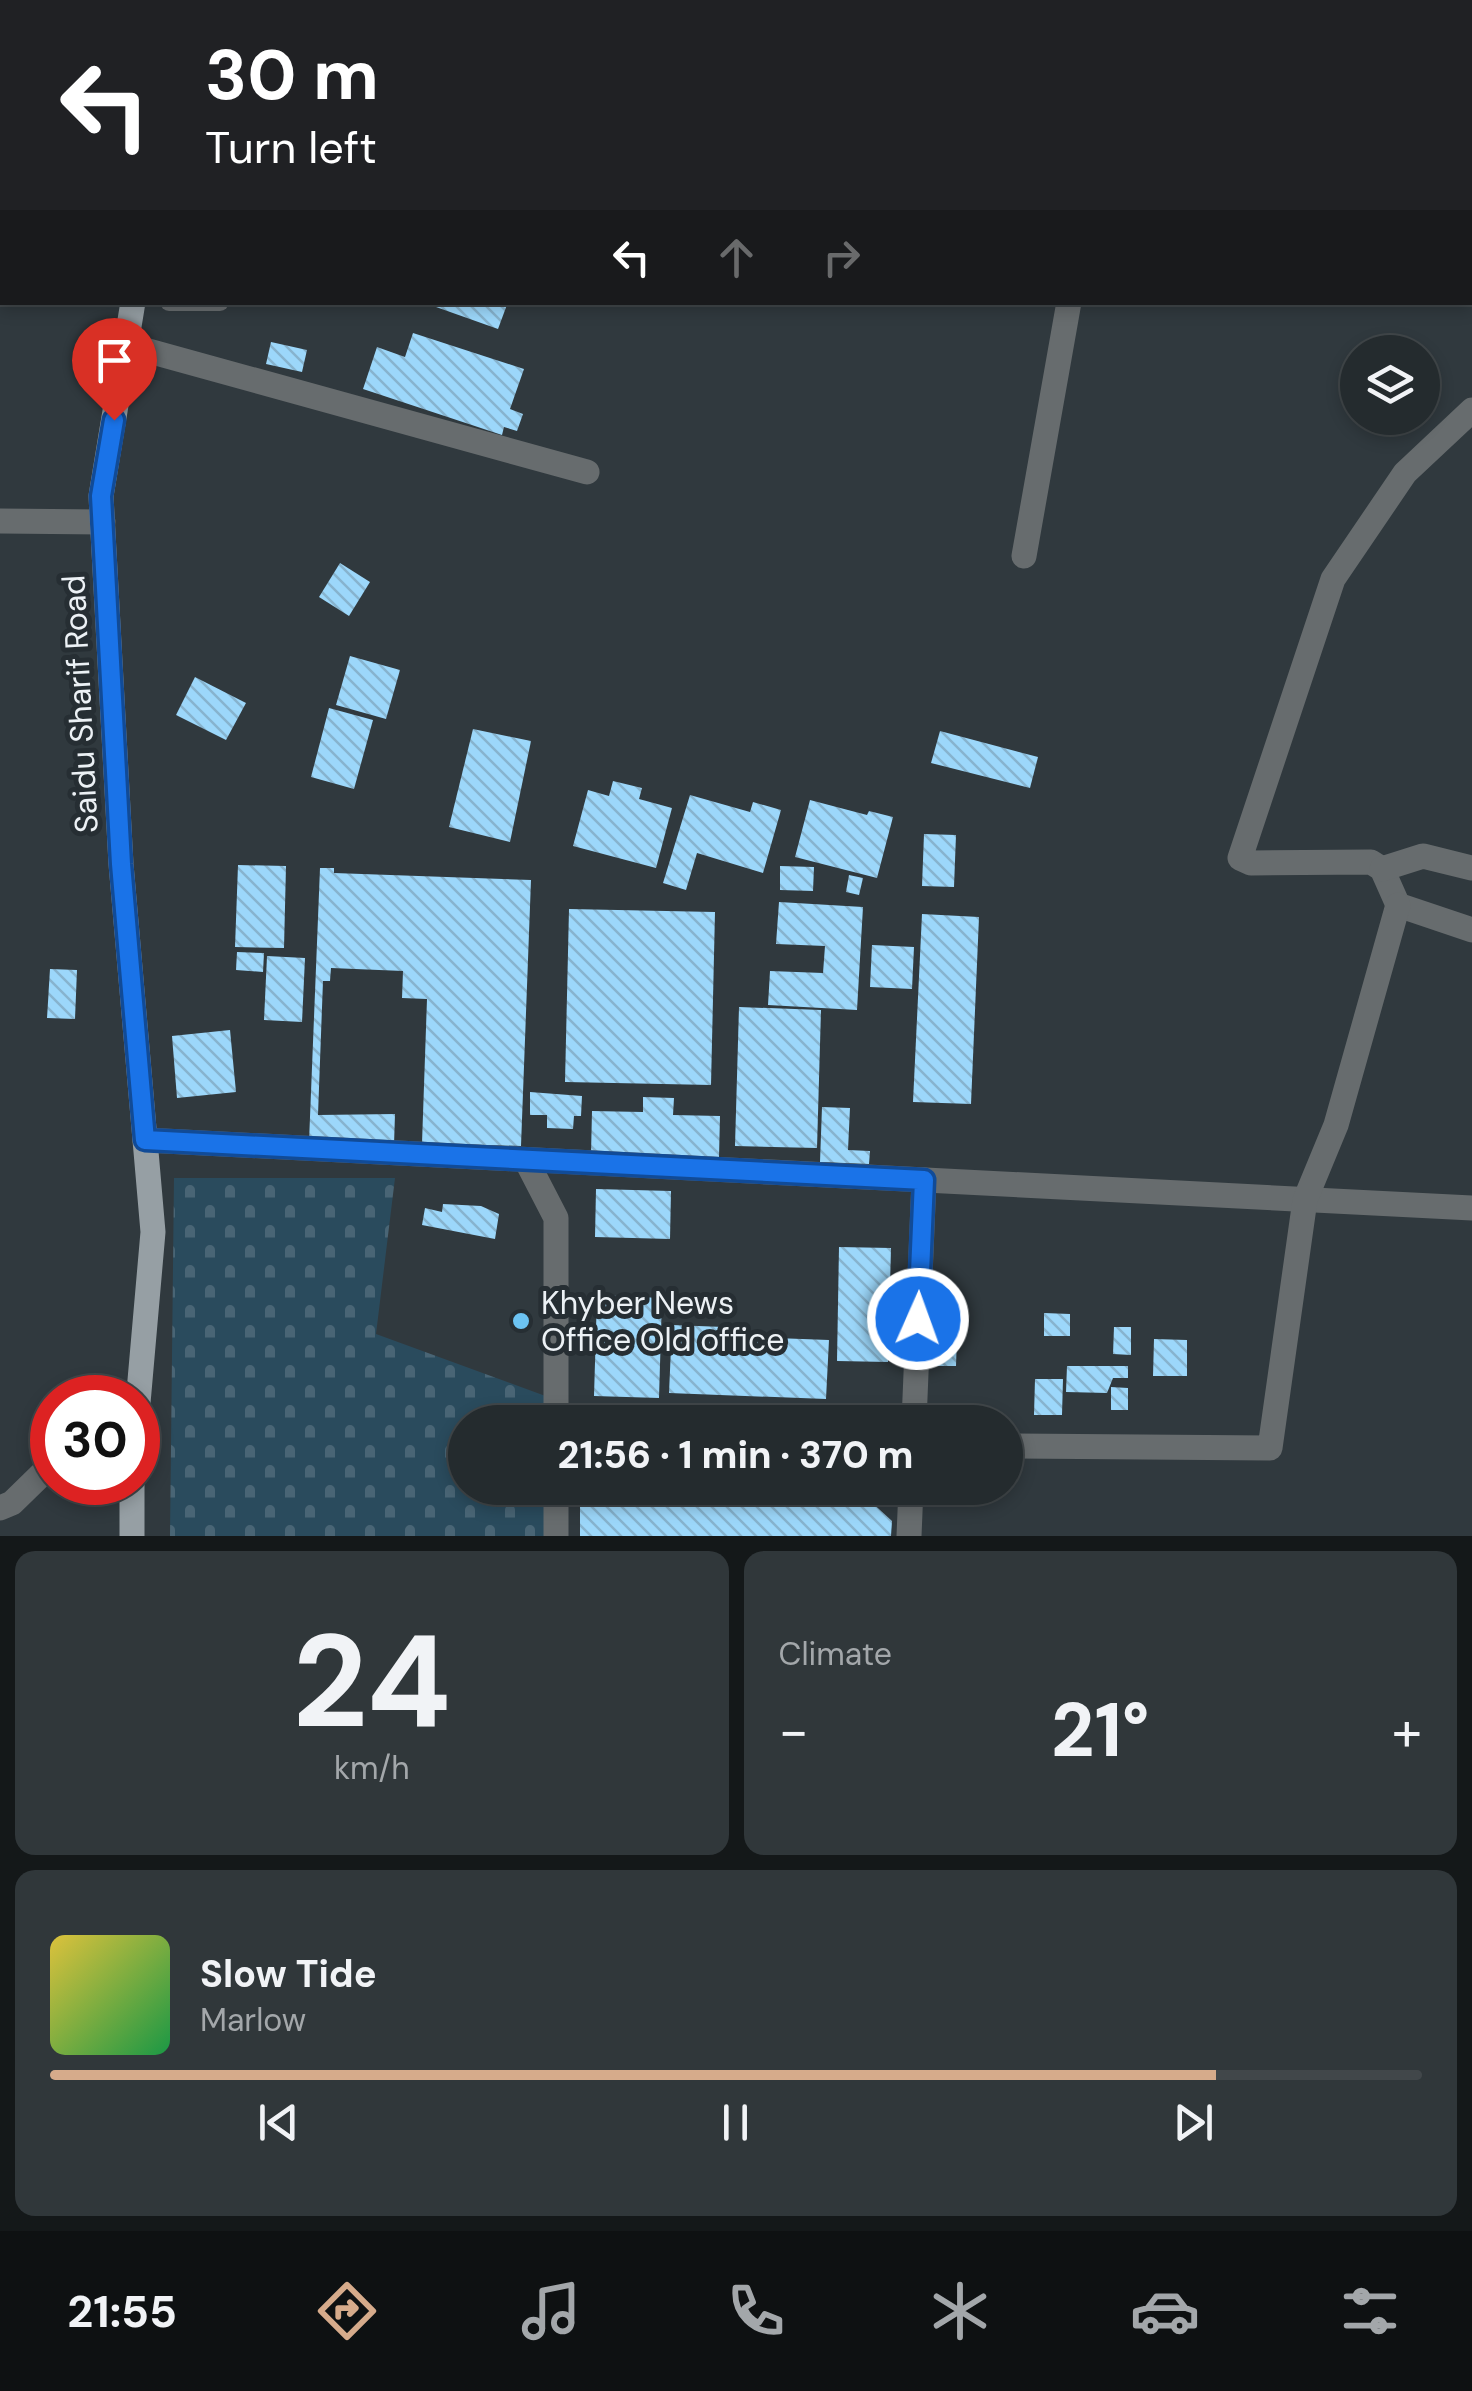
<!DOCTYPE html>
<meta charset="utf-8">
<style>
:root{--surface:#242b2e;--page:#30373a;--text:#f1f3f6;--muted:#a3a7aa;--line:#41474a;--accent:#d6ab8b}
body{margin:0;font-family:"DM Sans",sans-serif;background:var(--page);color:var(--text);height:100vh;display:flex;flex-direction:column;font-size:38px;white-space:nowrap}
*{box-sizing:border-box;margin:0}
p{font-size:32px;color:var(--muted)}
.icon{flex:none;width:55px;height:55px;fill:none;stroke:currentColor;stroke-width:2;stroke-linecap:round;stroke-linejoin:round}
.map{position:relative;height:1536px;overflow:hidden}
.drawer{display:flex;flex-direction:column;gap:15px;padding:15px;background:#141819;flex:1}
.drawer>*{flex:none}
.hud{position:absolute;left:0px;top:0px;width:1472px;height:305px;box-shadow:0 5px 15px #0003,0 0 0 2px var(--line);background:#202124;color:#fff;overflow:hidden}
.tools{position:absolute;left:1340px;top:335px;display:grid;gap:20px}
.tools a{display:grid;place-items:center;width:100px;height:100px;border-radius:50%;background:var(--surface);box-shadow:0 5px 15px #0003,0 0 0 2px var(--line);font-size:50px}
.speed{position:absolute;left:30px;top:1375px;display:flex;gap:20px;font-size:50px;font-weight:700;text-align:center}
.speed>*{display:grid;place-content:center;width:130px;height:130px;border-radius:50%;background:var(--surface);box-shadow:0 5px 15px #0003,0 0 0 2px var(--line);line-height:1}
.speed .limit{border:15px solid #d22;background:#fff;color:#111}
.pin{position:absolute;display:grid;place-items:center;width:85px;height:85px;color:#fff;margin:-102px -42px;border-radius:50% 50% 50% 0;rotate:-45deg;box-shadow:0 0 10px #0007}
.pin .icon{rotate:45deg}
.me{position:absolute;width:110px;margin:-55px;rotate:2deg;stroke-linejoin:round;filter:drop-shadow(0 0 8px #0008)}
.turn{display:flex;align-items:center;gap:35px;height:210px;padding:0 40px;font-size:45px}
.turn .icon{width:130px;height:130px;stroke-width:2.5}
.turn b{display:block;font-size:70px;line-height:85px}
.lanes{display:flex;align-items:center;height:95px;padding:0 40px;background:#0003;justify-content:center;gap:50px;direction:ltr}
.lanes .off{opacity:.35}
.big{font-size:75px;font-weight:800;line-height:1.1}
.drawer .tile{flex:1;display:flex;flex-direction:column;justify-content:center;gap:15px;min-width:0;padding:0 35px;border-radius:20px;background:var(--page)}
.drawer .dial{align-items:center;gap:0}
.dial b{font-size:130px;line-height:1}
.song{display:flex;align-items:center;gap:30px}
.cover{width:120px;height:120px;border-radius:15px;background:linear-gradient(135deg,hsl(50 70% 55%),hsl(140 70% 35%))}
.played{height:10px;border-radius:5px;background:linear-gradient(90deg,var(--accent) 85%,var(--line) 85%)}
.keys{display:flex;justify-content:space-around;direction:ltr}
.heat{display:flex;justify-content:space-between;align-items:center;font-size:55px;direction:ltr}
.drawer .tiles{flex:1;display:grid;gap:15px;grid-template-columns:1fr 1fr}
.tile:last-child{grid-column:span 2}
.trip{position:absolute;left:448px;top:1405px;width:575px;height:100px;border-radius:50px;background:var(--surface);box-shadow:0 5px 15px #0003,0 0 0 2px var(--line);font-weight:800;line-height:100px;text-align:center}
.tab-bar{display:flex;height:160px;justify-content:space-around;align-items:center;background:#0e1112;color:var(--muted)}
.tab-bar .icon{width:70px;height:70px}
.tab-bar .current{color:var(--accent)}
.tab-bar b{font-size:45px;color:var(--text)}
.map>svg:first-child{display:block}
.cemetery{fill:url(#cemetery-stones)}
.building{fill:url(#building-back-hatch)}
.lines{fill:none;stroke-linecap:round;stroke-linejoin:round}
.service{stroke:#676c6e;stroke-width:18}
.minor{stroke:#676c6e;stroke-width:25}
.primary{stroke:#969fa4;stroke-width:25}
.route-casing{stroke:#114b97;stroke-width:25}
.route{stroke:#1a73e8;stroke-width:18}
.poi-dot{fill:#6cc3f2;stroke:#262e33;stroke-width:4}
.labels{text-anchor:middle;stroke-width:10;stroke-linejoin:round;paint-order:stroke}
.street-label{font-size:32px;fill:#ecf1f5;stroke:#262e33}
.poi-label{font-size:32px;fill:#ecf1f5;stroke:#262e33;text-anchor:start}
</style>
<div class="map">
<svg width="1472" height="1536" viewBox="0 0 1472 1536">
<defs>
<pattern id="cemetery-stones" width="16" height="16" patternUnits="userSpaceOnUse" patternTransform="scale(2.5)"><rect width="16" height="16" fill="#2a4b5d"/><path d="M2 7V4a2 2 0 0 1 4 0v3zM10 15v-3a2 2 0 0 1 4 0v3z" fill="#496575"/></pattern>
<pattern id="building-back-hatch" width="6" height="6" patternUnits="userSpaceOnUse" patternTransform="scale(2.5)"><rect width="6" height="6" fill="#9cd7fa"/><path d="M-1 5l2 2M0 0l6 6M5-1l2 2" fill="none" stroke="#87b3ce"/></pattern>
</defs>
<rect width="100%" height="100%" fill="#30393e"/>
<!-- cemetery -->
<path class="cemetery" d="M174,1178H395L376,1334L559,1401L558,1422H465V1488H554L550,1536H170Z"/>
<!-- building -->
<g class="building">
<path d="M422,302H508L498,329Z"/>
<path d="M413,333L524,369L510,409L523,414L517,431L504,427L502,435L363,389L377,347L405,357Z"/>
<path d="M271,342L307,350L302,372L266,364Z"/>
<path d="M340,563L370,582L349,616L319,597Z"/>
<path d="M350,656L400,670L386,719L336,705Z"/>
<path d="M195,677L246,703L226,740L176,715Z"/>
<path d="M329,708L373,720L354,789L311,777Z"/>
<path d="M473,729L531,741L510,842L449,827Z"/>
<path d="M940,731L1038,757L1030,788L931,763Z"/>
<path d="M613,781L642,788L639,799L672,808L656,868L573,846L588,790L609,796Z"/>
<path d="M690,795L750,812L753,802L781,810L763,873L697,853L686,890L663,883Z"/>
<path d="M810,800L867,815L869,811L893,817L877,878L795,857Z"/>
<path d="M924,834L956,835L954,887L922,886Z"/>
<path d="M238,865L286,866L284,948L235,947Z"/>
<path d="M780,866L814,867L813,891L780,890Z"/>
<path d="M320,868H334V873L531,880L521,1146L422,1143L427,999L402,998L403,971L331,968L330,981H323L318,1115L395,1114L394,1145L309,1142Z"/>
<path d="M849,875L863,878L859,895L846,892Z"/>
<path d="M779,902L863,907L857,1010L768,1005L770,971L823,973L825,946L776,944Z"/>
<path d="M569,909L715,912L711,1085L565,1082Z"/>
<path d="M922,914L979,917L971,1104L913,1102Z"/>
<path d="M872,945L914,947L912,989L870,987Z"/>
<path d="M237,952L264,953L263,972L236,970Z"/>
<path d="M267,956L305,958L302,1022L264,1020Z"/>
<path d="M50,969L77,970L75,1019L47,1018Z"/>
<path d="M739,1007L821,1010L817,1148L735,1146Z"/>
<path d="M230,1030L236,1092L177,1098L172,1036Z"/>
<path d="M530,1092L582,1096L581,1116H574L573,1129L547,1128V1115H530Z"/>
<path d="M643,1097L674,1098L673,1115L720,1116L719,1157L591,1154L592,1111L643,1112Z"/>
<path d="M822,1107L850,1108L848,1150L870,1151L869,1164L820,1162Z"/>
<path d="M596,1189L671,1191L670,1239L595,1237Z"/>
<path d="M443,1204L481,1206L499,1214L495,1239L422,1225L425,1208L442,1212Z"/>
<path d="M839,1247L891,1248L888,1362L837,1361Z"/>
<path d="M597,1295L662,1298L659,1398L594,1396Z"/>
<path d="M1044,1313L1070,1314V1336H1044Z"/>
<path d="M672,1325L724,1327V1336L829,1340L826,1399L669,1393Z"/>
<path d="M1114,1327H1131V1355L1113,1354Z"/>
<path d="M932,1328H947V1336H957L956,1366H932Z"/>
<path d="M1154,1339L1187,1340V1376H1153Z"/>
<path d="M1067,1366H1128V1378H1113L1107,1393L1066,1392Z"/>
<path d="M1035,1379H1063L1062,1415H1034Z"/>
<path d="M1111,1387L1128,1388V1410H1111Z"/>
<path d="M580,1488H856L892,1521L891,1536H580Z"/>
</g>
<g class="lines">
<!-- service -->
<g class="service">
<path d="M342,2V0"/>
<path d="M169,302H220"/>
</g>
<!-- minor -->
<g class="minor">
<path d="M1311,0L1330,2"/>
<path d="M1239,2L1240,0"/>
<path d="M1470,21H1472"/>
<path d="M127,345L587,472"/>
<path d="M1472,410L1405,473L1333,579L1240,858L1251,863L1371,862L1382,869L1398,905L1472,930"/>
<path d="M0,521L103,522"/>
<path d="M1024,556L1069,302"/>
<path d="M1382,869L1423,856L1472,868"/>
<path d="M145,1140L1472,1208"/>
<path d="M526,1160L556,1218V1422"/>
<path d="M914,1422L924,1180"/>
<path d="M1005,1446L1270,1448L1305,1200L1336,1125L1398,905"/>
<path d="M0,1508L12,1503L52,1464"/>
<path d="M556,1536V1488"/>
<path d="M909,1536L911,1488"/>
</g>
<!-- primary -->
<g class="primary">
<path d="M202,2L203,0"/>
<path d="M133,302L101,496L121,864L153,1232L138,1403"/>
<path d="M132,1536V1482"/>
</g>
</g>
<g class="lines">
<!-- route casing -->
<g class="route-casing">
<path id="route" d="M114,420L101,496L121,864L145,1140L924,1180L918,1319"/>
</g>
<!-- route -->
<use href="#route" class="route"/>
</g>
<!-- markers -->
<circle class="poi-dot" cx="521" cy="1321" r="10"/>
<g class="labels">
<!-- street labels -->
<g class="street-label">
<text transform="translate(80 704) rotate(-93)" y="11">Saidu Sharif Road</text>
</g>
<!-- poi labels -->
<g class="poi-label">
<text x="541" y="1314">Khyber News<tspan x="541" dy="37">Office Old office</tspan></text>
</g>
</g>
</svg>
<div class="tools">
<a><svg class="icon" aria-label="layers" viewBox="0 0 24 24"><path d="M12 4l9 5-9 5-9-5zM3 14l9 5 9-5"/></svg></a>
</div>
<div class="speed"><div class="limit">30</div></div>
<div class="pin" style="left:114px;top:420px;background:#d93025"><svg class="icon" aria-label="arrive" viewBox="0 0 24 24"><path d="M6 21V4h12l-3 4 3 4H6"/></svg></div>
<svg class="me" style="left:918px;top:1319px" viewBox="-20 -20 40 40"><circle r="17" fill="#1a73e8" stroke="#fff" stroke-width="3"/><path d="M0-11L8 9 0 5-8 9z" fill="#fff"/></svg>
<div class="trip">21:56 · 1 min · 370 m</div>
<div class="hud">
<div class="turn"><svg class="icon" aria-label="left" viewBox="0 0 24 24"><path d="M17 20v-9H6M10 6l-5 5 5 5"/></svg><div><b>30 m</b>Turn left</div></div>
<div class="lanes"><svg class="icon" aria-label="left" viewBox="0 0 24 24"><path d="M17 20v-9H6M10 6l-5 5 5 5"/></svg><svg class="icon off" aria-label="ahead" viewBox="0 0 24 24"><path d="M12 20V5M6 11l6-6 6 6"/></svg><svg class="icon off" aria-label="right" viewBox="0 0 24 24"><path d="M7 20v-9h11M14 6l5 5-5 5"/></svg></div>
</div>
</div>
<section class="drawer">
<div class="tiles">
<div class="tile dial"><b>24</b><p>km/h</p></div>
<div class="tile"><p>Climate</p>
<div class="heat"><a>−</a><b class="big">21°</b><a>+</a></div>
</div>
<div class="tile">
<div class="song"><i class="cover"></i><div><b>Slow Tide</b><p>Marlow</p></div></div>
<div class="played"></div>
<div class="keys"><svg class="icon" aria-label="previous" viewBox="0 0 24 24"><path d="M18 5L8 12l10 7zM5 5v14"/></svg><svg class="icon" aria-label="pause" viewBox="0 0 24 24"><path d="M8 5v14M16 5v14"/></svg><svg class="icon" aria-label="next" viewBox="0 0 24 24"><path d="M6 5l10 7-10 7zM19 5v14"/></svg></div>
</div>
</div>
</section>
<nav class="tab-bar">
<b>21:55</b>
<svg class="icon current" aria-label="directions" viewBox="0 0 24 24"><path d="M12 3l9 9-9 9-9-9zM9 14v-3h6M13 9l2 2-2 2"/></svg>
<svg class="icon" aria-label="music" viewBox="0 0 24 24"><path d="M9 18V5l10-2v13"/><circle cx="6" cy="18" r="3"/><circle cx="16" cy="16" r="3"/></svg>
<svg class="icon" aria-label="phone" viewBox="0 0 24 24"><path d="M5 4h4l2 5-3 2q2 4 5 5l2-3 5 2v4C11 20 4 13 5 4z"/></svg>
<svg class="icon" aria-label="climate" viewBox="0 0 24 24"><path d="M12 3v18M4 7l16 10M4 17L20 7"/></svg>
<svg class="icon" aria-label="car" viewBox="0 0 24 24"><path d="M5 17H2v-5l4-1 3-4h7l3 4 3 1v5h-3M9 17h6M6 11h13"/><circle cx="7" cy="17" r="2"/><circle cx="17" cy="17" r="2"/></svg>
<svg class="icon" aria-label="filters" viewBox="0 0 24 24"><path d="M4 7h16M4 17h16"/><circle cx="9" cy="7" r="2"/><circle cx="15" cy="17" r="2"/></svg>
</nav>
